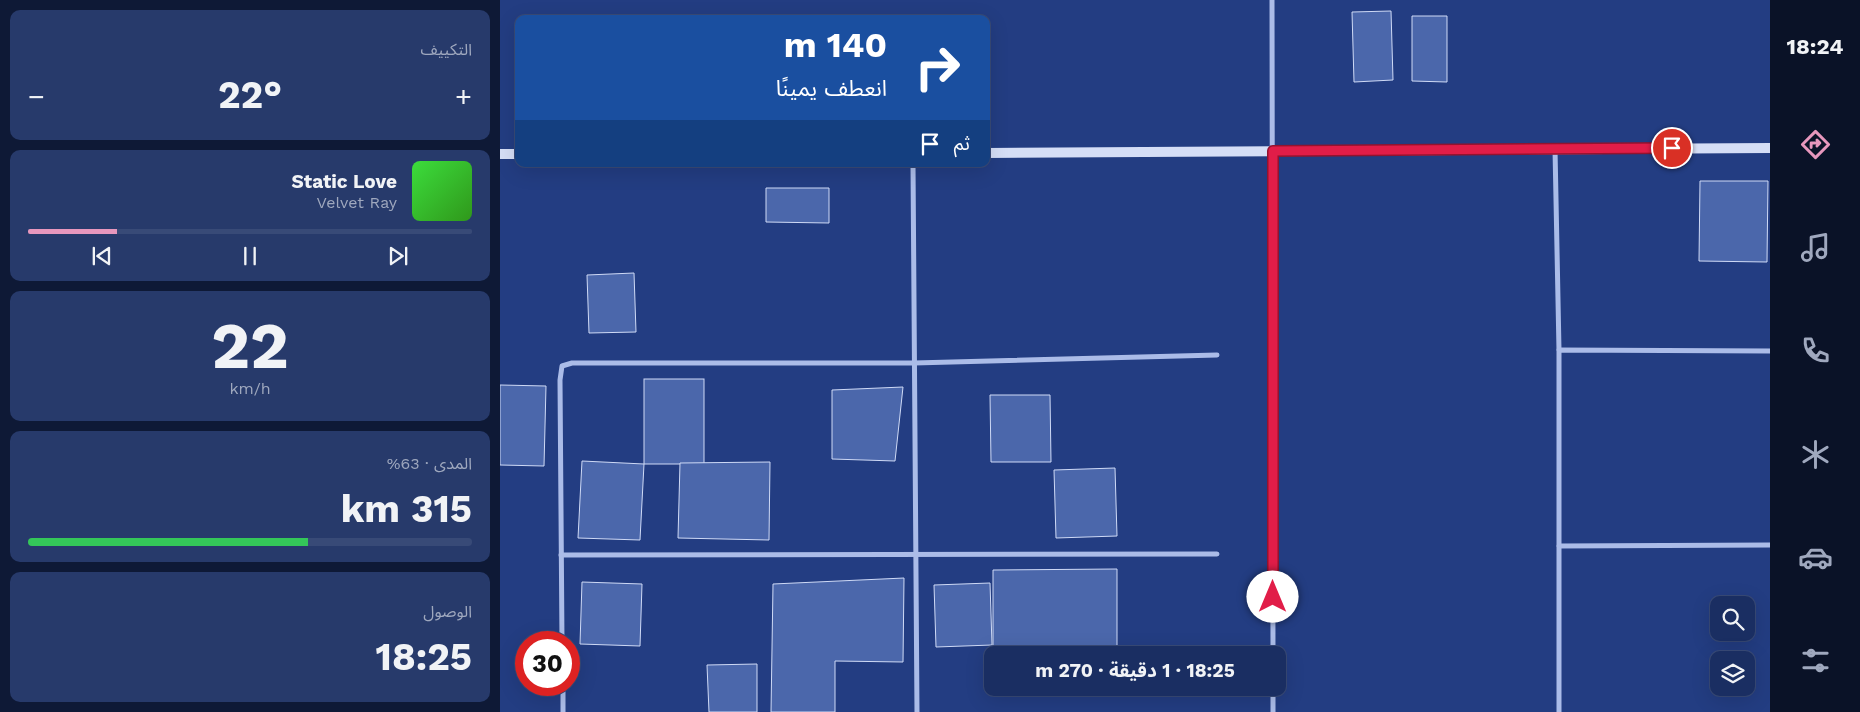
<!DOCTYPE html>
<html lang="ar">
<meta charset="utf-8">
<style>
:root{--surface:#1a2e62;--page:#273a6b;--text:#f1f3f6;--muted:#9fa8be;--line:#384a77;--accent:#e797bd}
body{margin:0;font-family:"Work Sans","Noto Sans Arabic",sans-serif;background:var(--page);color:var(--text);direction:rtl;height:100vh;display:flex;flex-direction:column;font-size:19px;white-space:nowrap}
*{box-sizing:border-box;margin:0}
p{font-size:16px;color:var(--muted)}
.icon{flex:none;width:28px;height:28px;fill:none;stroke:currentColor;stroke-width:2;stroke-linecap:round;stroke-linejoin:round}
.map{position:relative;flex:1;overflow:hidden;direction:ltr}
.panel{display:flex;flex-direction:column;gap:10px;padding:10px;background:#0e1936;width:500px}
.panel>*{flex:none}
.top-card{position:absolute;left:15px;top:15px;width:475px;height:152px;border-radius:10px;box-shadow:0 5px 20px #0002,0 0 0 1px var(--line);direction:rtl;background:#1a4fa0;color:#fff;overflow:hidden}
.buttons{position:absolute;left:1210px;top:596px;display:grid;gap:10px}
.buttons a{display:grid;place-items:center;width:45px;height:45px;border-radius:10px;background:var(--surface);box-shadow:0 5px 20px #0002,0 0 0 1px var(--line);font-size:25px}
.speed{position:absolute;left:15px;top:631px;display:flex;gap:10px;font-size:25px;font-weight:700;text-align:center}
.speed>*{display:grid;place-content:center;width:65px;height:65px;border-radius:50%;background:var(--surface);box-shadow:0 5px 20px #0002,0 0 0 1px var(--line);line-height:1}
.speed .limit{border:8px solid #d22;background:#fff;color:#111}
.pin{position:absolute;display:grid;place-items:center;width:42px;height:42px;color:#fff;margin:-21px;border:2px solid #fff;border-radius:50%;box-shadow:0 1px 5px #0007}
.me{position:absolute;width:55px;margin:-28px;rotate:0deg;stroke-linejoin:round;filter:drop-shadow(0 0 4px #0008)}
.turn{display:flex;align-items:center;gap:18px;height:105px;padding:0 20px;font-size:22px}
.turn .icon{width:65px;height:65px;stroke-width:2.5}
.turn b{display:block;font-size:35px;line-height:42px}
.then{display:flex;align-items:center;height:48px;padding:0 20px;background:#0003;gap:10px;font-size:19px}
.big{font-size:38px;font-weight:700;line-height:1.1}
.panel .widget{flex:1;display:flex;flex-direction:column;justify-content:center;gap:8px;min-width:0;padding:0 18px;border-radius:10px;background:var(--page)}
.panel .dial{align-items:center;gap:0}
.dial b{font-size:65px;line-height:1}
.song{display:flex;align-items:center;gap:15px}
.cover{width:60px;height:60px;border-radius:8px;background:linear-gradient(135deg,hsl(120 70% 55%),hsl(110 70% 35%))}
.played{height:5px;border-radius:2px;background:linear-gradient(90deg,var(--accent) 20%,var(--line) 20%)}
.keys{display:flex;justify-content:space-around;direction:ltr}
.heat{display:flex;justify-content:space-between;align-items:center;font-size:28px;direction:ltr}
.charge{height:8px;border-radius:4px;background:linear-gradient(90deg,#34c759 63%,var(--line) 0)}
.trip{position:absolute;left:484px;top:646px;width:302px;height:50px;border-radius:10px;background:var(--surface);box-shadow:0 5px 20px #0002,0 0 0 1px var(--line);font-weight:700;line-height:50px;text-align:center;direction:rtl}
main{display:flex;flex:1;min-height:0}
.tab-bar{display:flex;flex-direction:column;width:90px;justify-content:space-around;align-items:center;background:#0a1227;color:var(--muted)}
.tab-bar .icon{width:35px;height:35px}
.tab-bar .on{color:var(--accent)}
.tab-bar b{font-size:22px;color:var(--text)}
.map>svg:first-child{display:block}
.building{fill:#4b67ab;stroke:#cfdaf6}
.lines{fill:none;stroke-linecap:round;stroke-linejoin:round}
.street{stroke:#abbce8;stroke-width:5}
.secondary{stroke:#d5def6;stroke-width:10}
.route-casing{stroke:#92132f;stroke-width:12}
.route{stroke:#e11d48;stroke-width:9}
</style>
<main>
<nav class="tab-bar">
<b>18:24</b>
<svg class="icon on" aria-label="directions" viewBox="0 0 24 24"><path d="M12 3l9 9-9 9-9-9zM9 14v-3h6M13 9l2 2-2 2"/></svg>
<svg class="icon" aria-label="music" viewBox="0 0 24 24"><path d="M9 18V5l10-2v13"/><circle cx="6" cy="18" r="3"/><circle cx="16" cy="16" r="3"/></svg>
<svg class="icon" aria-label="phone" viewBox="0 0 24 24"><path d="M5 4h4l2 5-3 2q2 4 5 5l2-3 5 2v4C11 20 4 13 5 4z"/></svg>
<svg class="icon" aria-label="climate" viewBox="0 0 24 24"><path d="M12 3v18M4 7l16 10M4 17L20 7"/></svg>
<svg class="icon" aria-label="car" viewBox="0 0 24 24"><path d="M5 17H2v-5l4-1 3-4h7l3 4 3 1v5h-3M9 17h6M6 11h13"/><circle cx="7" cy="17" r="2"/><circle cx="17" cy="17" r="2"/></svg>
<svg class="icon" aria-label="filters" viewBox="0 0 24 24"><path d="M4 7h16M4 17h16"/><circle cx="9" cy="7" r="2"/><circle cx="15" cy="17" r="2"/></svg>
</nav>
<div class="map">
<svg width="1270" height="712" viewBox="0 0 1270 712">
<rect width="100%" height="100%" fill="#233d82"/>
<!-- building -->
<g class="building">
<path d="M891,11L893,80L854,82L852,12Z"/>
<path d="M912,16H947V82L912,81Z"/>
<path d="M1200,181H1268L1267,262L1199,261Z"/>
<path d="M266,188H329V223L266,222Z"/>
<path d="M134,273L136,332L89,333L87,275Z"/>
<rect x="144" y="379" width="60" height="85"/>
<path d="M0,385L46,386L44,466L0,465Z"/>
<path d="M403,387L395,461L332,459V390Z"/>
<path d="M490,395H550L551,462H491Z"/>
<path d="M82,461L144,464L140,540L78,538Z"/>
<path d="M270,462L269,540L178,538L180,463Z"/>
<path d="M615,468L617,536L556,538L554,470Z"/>
<path d="M617,569V655H493V570Z"/>
<path d="M404,578L403,662L335,661V712H271L273,584Z"/>
<path d="M82,582L142,584L140,646L80,644Z"/>
<path d="M490,583L492,645L436,647L434,585Z"/>
<path d="M257,664V712H209L207,665Z"/>
</g>
<g class="lines">
<!-- street -->
<g class="street">
<path d="M772,0L773,655"/>
<path d="M1055,149L1059,350"/>
<path d="M413,164L417,712"/>
<path d="M1059,546L1270,545"/>
<path d="M61,555L717,554"/>
<path d="M62,642L60,380L62,366L72,363H414L717,355"/>
<path d="M63,685V712"/>
<path d="M773,688V712"/>
<path d="M1059,712V350L1270,351"/>
</g>
<!-- secondary -->
<g class="secondary">
<path d="M486,153L1270,148"/>
<path d="M0,154H19"/>
</g>
</g>
<g class="lines">
<!-- route casing -->
<g class="route-casing">
<path id="route" d="M773,597V151L1172,148"/>
</g>
<!-- route -->
<use href="#route" class="route"/>
</g>
</svg>
<div class="buttons">
<a><svg class="icon" aria-label="search" viewBox="0 0 24 24"><circle cx="10" cy="10" r="6"/><path d="M15 15l6 6"/></svg></a>
<a><svg class="icon" aria-label="layers" viewBox="0 0 24 24"><path d="M12 4l9 5-9 5-9-5zM3 14l9 5 9-5"/></svg></a>
</div>
<div class="speed"><div class="limit">30</div></div>
<div class="pin" style="left:1172px;top:148px;background:#d93025"><svg class="icon" aria-label="arrive" viewBox="0 0 24 24"><path d="M6 21V4h12l-3 4 3 4H6"/></svg></div>
<svg class="me" style="left:773px;top:597px" viewBox="-20 -20 40 40"><circle r="19" fill="#fff"/><path d="M0-13L10 11 0 6-10 11z" fill="#e11d48"/></svg>
<div class="trip">18:25 · 1 دقيقة · 270 m</div>
<div class="top-card">
<div class="turn"><svg class="icon" aria-label="right" viewBox="0 0 24 24"><path d="M7 20v-9h11M14 6l5 5-5 5"/></svg><div><b>140 m</b>انعطف يمينًا</div></div>
<div class="then">ثم<svg class="icon" aria-label="arrive" viewBox="0 0 24 24"><path d="M6 21V4h12l-3 4 3 4H6"/></svg></div>
</div>
</div>
<section class="panel">
<div class="widget"><p>التكييف</p>
<div class="heat"><a>−</a><b class="big">22°</b><a>+</a></div>
</div>
<div class="widget">
<div class="song"><i class="cover"></i><div><b>Static Love</b><p>Velvet Ray</p></div></div>
<div class="played"></div>
<div class="keys"><svg class="icon" aria-label="previous" viewBox="0 0 24 24"><path d="M18 5L8 12l10 7zM5 5v14"/></svg><svg class="icon" aria-label="pause" viewBox="0 0 24 24"><path d="M8 5v14M16 5v14"/></svg><svg class="icon" aria-label="next" viewBox="0 0 24 24"><path d="M6 5l10 7-10 7zM19 5v14"/></svg></div>
</div>
<div class="widget dial"><b>22</b><p>km/h</p></div>
<div class="widget"><p>المدى · 63%</p><b class="big">315 km</b><div class="charge"></div></div>
<div class="widget"><p>الوصول</p><b class="big">18:25</b></div>
</section>
</main>
